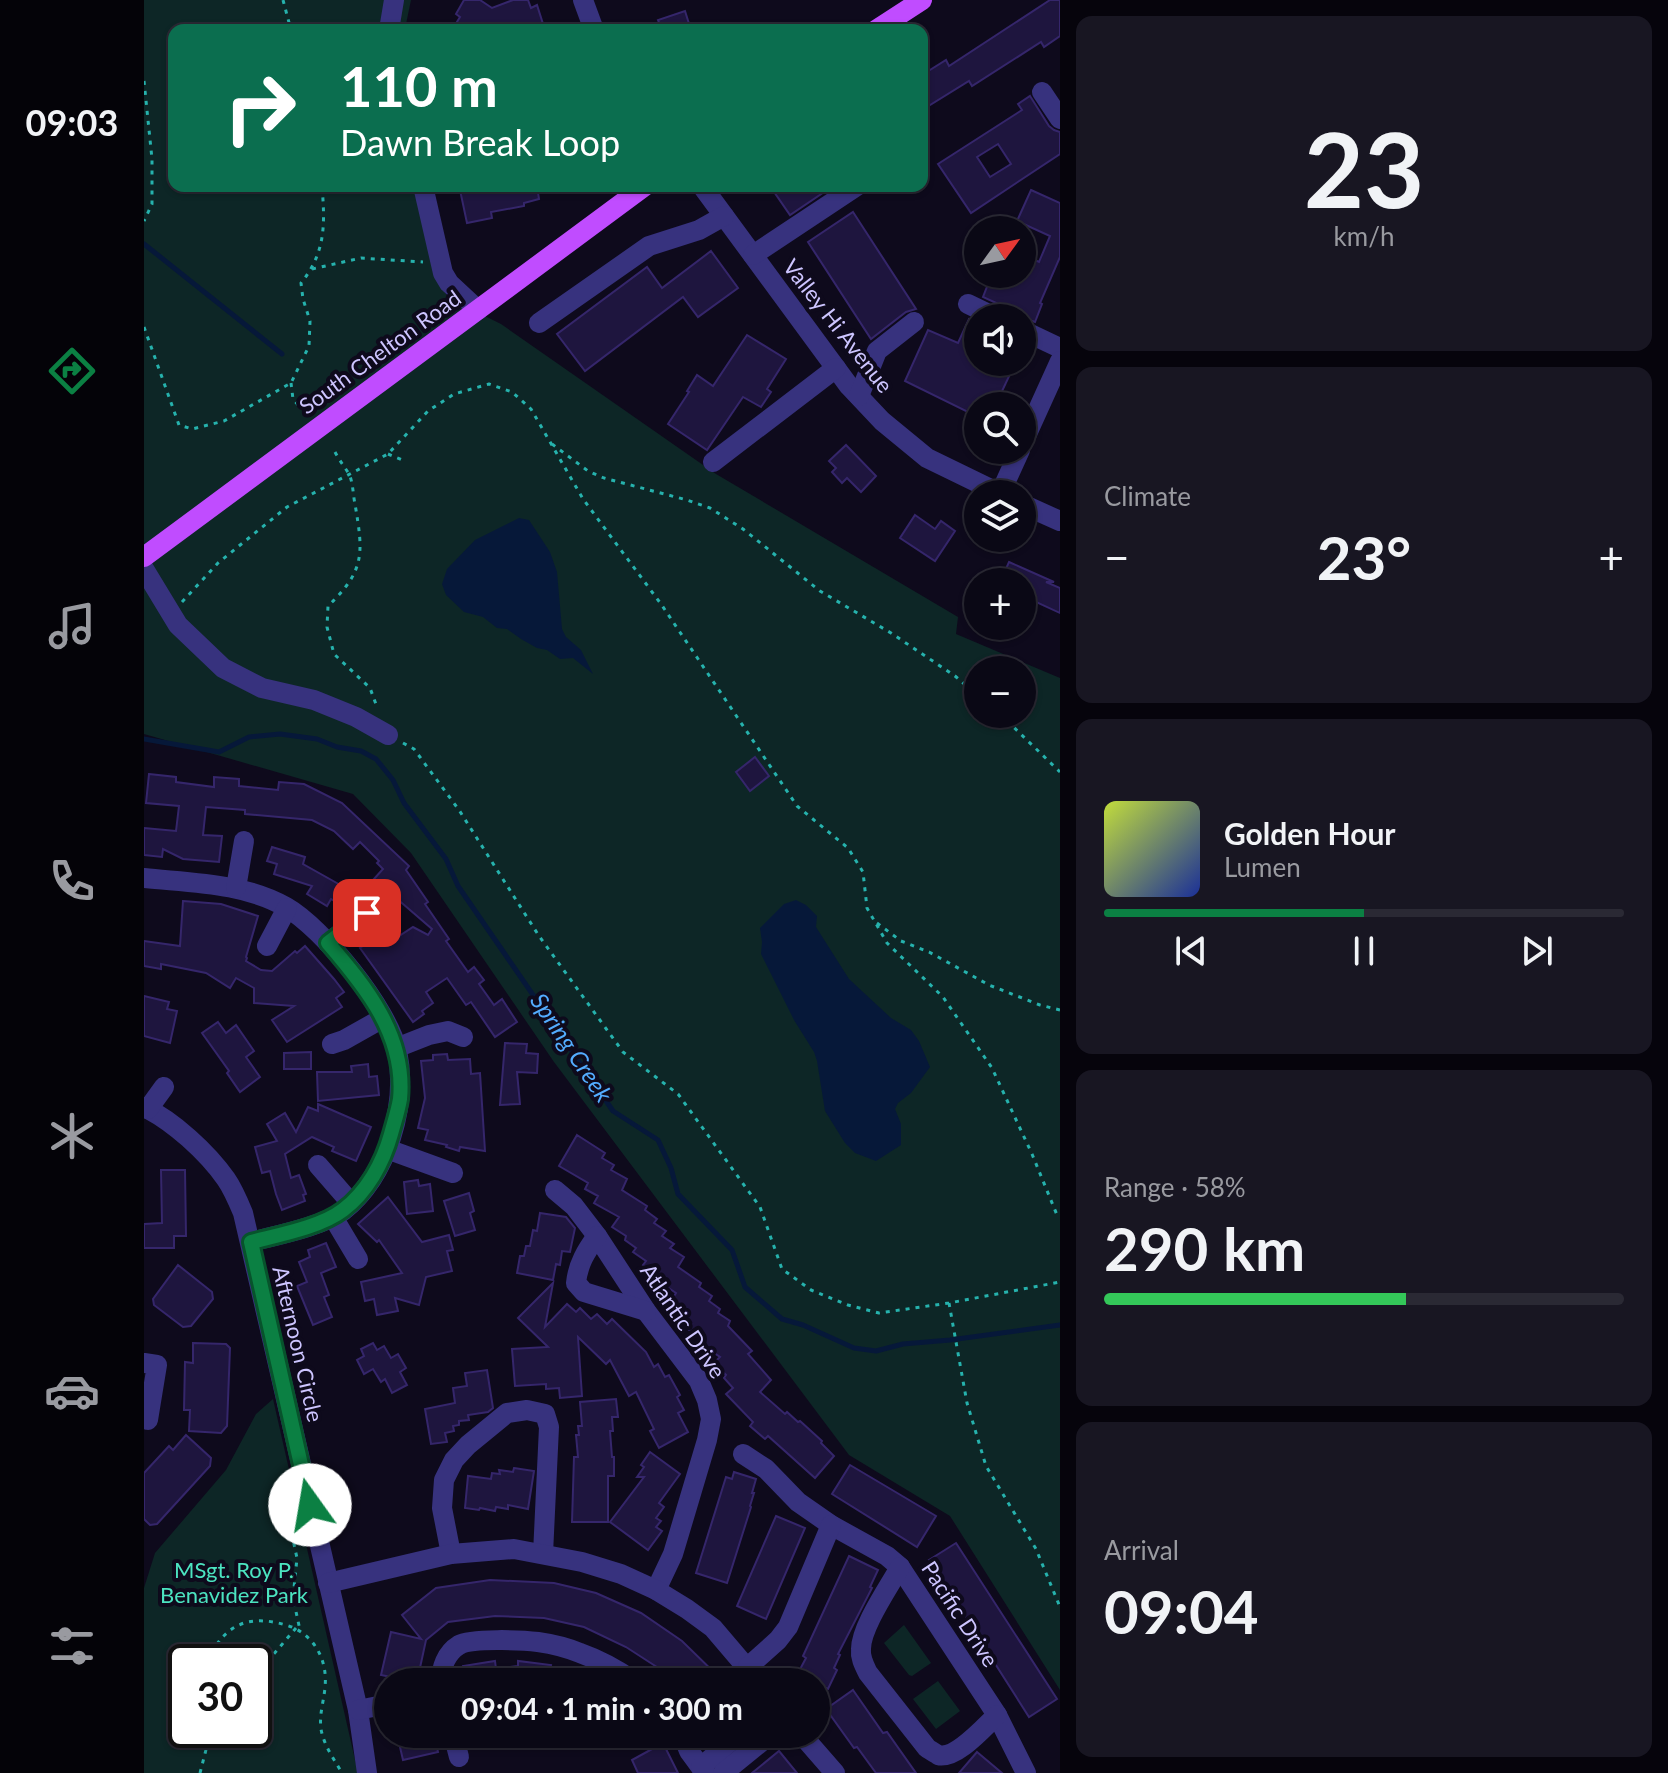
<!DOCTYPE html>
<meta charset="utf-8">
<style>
:root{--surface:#0a0815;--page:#181622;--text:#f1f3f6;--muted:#999aa0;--line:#2a2934;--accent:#0b8043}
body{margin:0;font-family:Lato,sans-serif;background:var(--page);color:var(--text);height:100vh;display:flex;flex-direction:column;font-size:30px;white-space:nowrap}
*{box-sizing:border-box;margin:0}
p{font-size:26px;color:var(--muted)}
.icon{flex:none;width:44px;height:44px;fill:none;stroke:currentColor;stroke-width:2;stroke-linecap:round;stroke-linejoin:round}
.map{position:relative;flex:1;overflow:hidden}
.sheet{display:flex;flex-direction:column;gap:16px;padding:16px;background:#06040c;width:608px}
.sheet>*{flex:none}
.hud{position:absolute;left:24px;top:24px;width:760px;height:168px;border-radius:16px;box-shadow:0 2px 6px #0004,0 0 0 2px var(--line);background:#0b6e4f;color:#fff;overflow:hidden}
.needle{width:52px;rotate:57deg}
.controls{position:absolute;left:820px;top:216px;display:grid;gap:16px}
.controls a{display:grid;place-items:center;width:72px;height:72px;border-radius:50%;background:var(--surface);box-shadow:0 2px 6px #0004,0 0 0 2px var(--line);font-size:40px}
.speed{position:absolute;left:24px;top:1644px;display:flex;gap:16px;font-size:40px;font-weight:700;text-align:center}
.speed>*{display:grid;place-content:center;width:104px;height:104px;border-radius:50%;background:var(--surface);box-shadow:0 2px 6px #0004,0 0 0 2px var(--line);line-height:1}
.speed .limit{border:4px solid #111;border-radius:12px;background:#fff;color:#111}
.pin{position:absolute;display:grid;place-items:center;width:68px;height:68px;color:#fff;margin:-34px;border-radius:16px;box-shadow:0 4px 12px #0006}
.me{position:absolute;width:88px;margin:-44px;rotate:347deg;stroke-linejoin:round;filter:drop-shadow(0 0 6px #0008)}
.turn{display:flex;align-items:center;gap:28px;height:168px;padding:0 40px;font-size:36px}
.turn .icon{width:104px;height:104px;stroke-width:2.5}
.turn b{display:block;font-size:56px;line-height:68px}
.big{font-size:60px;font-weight:700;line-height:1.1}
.sheet .widget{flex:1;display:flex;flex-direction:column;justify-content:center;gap:12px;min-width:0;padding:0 28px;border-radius:16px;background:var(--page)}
.sheet .dial{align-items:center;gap:0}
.dial b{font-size:104px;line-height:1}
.song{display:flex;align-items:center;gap:24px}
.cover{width:96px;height:96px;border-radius:12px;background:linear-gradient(135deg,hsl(70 70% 55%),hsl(230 70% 35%))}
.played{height:8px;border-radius:4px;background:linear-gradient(90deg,var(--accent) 50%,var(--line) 50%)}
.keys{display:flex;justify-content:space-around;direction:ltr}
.heat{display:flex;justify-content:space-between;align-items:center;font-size:44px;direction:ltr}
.charge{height:12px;border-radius:6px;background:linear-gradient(90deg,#34c759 58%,var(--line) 0)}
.trip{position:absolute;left:230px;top:1668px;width:456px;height:80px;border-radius:40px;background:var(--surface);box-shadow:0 2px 6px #0004,0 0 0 2px var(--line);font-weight:700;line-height:80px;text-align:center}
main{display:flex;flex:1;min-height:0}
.tabs{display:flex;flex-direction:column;width:144px;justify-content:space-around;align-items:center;background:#040308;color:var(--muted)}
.tabs .icon{width:56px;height:56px}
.tabs .active{color:var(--accent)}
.tabs b{font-size:36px;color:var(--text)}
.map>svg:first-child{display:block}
.green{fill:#0d2626;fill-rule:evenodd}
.water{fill:#061839}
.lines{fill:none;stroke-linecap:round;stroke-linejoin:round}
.stream{stroke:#061839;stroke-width:5}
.building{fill:#1e153e;stroke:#35266b;stroke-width:2;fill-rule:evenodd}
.path{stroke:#26b2ad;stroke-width:3;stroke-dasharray:4 6;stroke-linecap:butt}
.minor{stroke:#37327e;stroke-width:20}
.major{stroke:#c04cff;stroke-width:20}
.route-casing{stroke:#07532c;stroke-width:20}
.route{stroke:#0b8043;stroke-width:14}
.labels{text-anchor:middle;stroke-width:8;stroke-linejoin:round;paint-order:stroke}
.street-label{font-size:22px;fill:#cdc5ff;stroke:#0e0a1c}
.park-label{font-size:22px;fill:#4ce4c1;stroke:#0e0a1c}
.water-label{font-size:24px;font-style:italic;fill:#53acff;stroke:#0e0a1c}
</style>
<main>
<nav class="tabs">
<b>09:03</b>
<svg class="icon active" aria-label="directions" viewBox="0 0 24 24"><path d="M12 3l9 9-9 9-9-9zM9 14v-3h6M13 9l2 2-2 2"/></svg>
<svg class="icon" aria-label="music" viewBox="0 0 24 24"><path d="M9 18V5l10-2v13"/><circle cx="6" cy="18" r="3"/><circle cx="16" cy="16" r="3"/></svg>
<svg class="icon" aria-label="phone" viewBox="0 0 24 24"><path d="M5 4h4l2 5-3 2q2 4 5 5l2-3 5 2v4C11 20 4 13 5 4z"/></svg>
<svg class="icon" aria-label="climate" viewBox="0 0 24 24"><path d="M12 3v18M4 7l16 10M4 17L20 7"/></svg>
<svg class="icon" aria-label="car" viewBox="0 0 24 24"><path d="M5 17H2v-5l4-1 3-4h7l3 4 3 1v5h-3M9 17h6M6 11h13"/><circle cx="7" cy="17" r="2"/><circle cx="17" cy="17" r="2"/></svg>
<svg class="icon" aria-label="filters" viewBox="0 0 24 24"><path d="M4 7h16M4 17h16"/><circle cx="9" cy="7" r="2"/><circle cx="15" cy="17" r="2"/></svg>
</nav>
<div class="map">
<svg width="916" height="1773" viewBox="0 0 916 1773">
<rect width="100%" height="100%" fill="#0e0a1c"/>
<!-- green -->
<g class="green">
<path d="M0,0H267L261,29L233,26V30H30V186H270L291,273L304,298L357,324L572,474L814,617L812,634L916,678V1690L806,1516L705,1455L410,1062L267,853L209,794L0,734ZM834,670H878V714H834Z"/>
<path d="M129,1399L214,1773H0V1588L11,1553L82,1470L112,1414ZM42,1662H110V1730H42Z"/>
<path d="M760,1625L787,1663L768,1676L765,1675L740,1643Z"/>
<path d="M794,1681L816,1711L792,1729L769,1699Z"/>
</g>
<!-- water -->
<g class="water">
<path d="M375,518L385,520L406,552L413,572L418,629L422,637L437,650L449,674L429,658L416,659L403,650L393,648L377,639L363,629L353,628L339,617L320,612L302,595L298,584L303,569L331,540Z"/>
<path d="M652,900L662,905L673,916L672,927L705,979L747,1018L767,1030L775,1041L786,1067L767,1093L754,1103L751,1109L757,1124V1145L732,1161L711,1153L701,1143L681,1111L673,1061L670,1052L650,1020L617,954L618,942L616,928L640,904Z"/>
</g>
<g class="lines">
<!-- stream -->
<g class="stream">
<path d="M0,244L138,354"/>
<path d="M0,739L75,752L105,737L136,734L173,739L193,747L217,751L232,759L249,780L260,803L302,859L314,886L469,1111L514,1140L527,1168L534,1194L588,1250L601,1287L638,1319L659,1325L710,1348L732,1351L759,1344L806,1340L916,1325"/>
</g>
</g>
<!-- building -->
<g class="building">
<path d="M320,0H336L348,8L369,0H384L387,8L393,5L399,24L382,30H308L316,17L312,14Z"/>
<path d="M906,0H916V36L900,47L897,42L828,86L825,81L778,110V75L802,60L805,66Z"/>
<path d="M541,11L547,30H518L514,20Z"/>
<path d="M886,96L905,126L910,130L916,132V154L827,213L794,164L878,110L874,104ZM854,144L867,164L846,177L833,157Z"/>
<path d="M321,186H393L395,199L380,203V206L347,212L348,218L323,223L316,190L319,189Z"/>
<path d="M626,186H689L646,215Z"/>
<path d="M887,190L916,203V257L896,303L898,304L891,322L864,312L859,306L839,297L848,274H878V254L895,262L906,236L873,221Z"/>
<path d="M709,212L772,309L762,312L727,339L664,242Z"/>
<path d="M567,251L594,288L554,317L539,297L441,371L413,334L503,267L518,288Z"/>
<path d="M825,319L834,323V362H852L868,370L851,406H834V417L761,381L784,330L814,343Z"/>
<path d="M603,335L642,359L623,389L627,392L617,407L599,397L563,450L524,424L545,392L543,391L553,375L569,386Z"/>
<path d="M702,445L732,476L717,492L703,478L698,483L688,472L692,468L685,461Z"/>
<path d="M771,515L791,529L797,521L811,531L791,561L756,538Z"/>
<path d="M865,562L910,582H902L916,588V613L888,600L878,621V582H856Z"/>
<path d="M611,757L625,776L606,791L592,772Z"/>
<path d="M5,774L32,777V782L70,787V777L95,779V786L134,790L135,782L160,784L198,803L265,866L262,870L284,902L281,904L305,939L302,941L324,972L330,967L340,980L335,984L350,1005L358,999L373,1022L351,1037L327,1002L322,1005L303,978L282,992L289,1003L278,1011L280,1014L269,1022L216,948L230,938L231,940L241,934L246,942L269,927L284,935L288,929L230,879L239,869L233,863L235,861L216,842L209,849L190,831L168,820L101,814V810L62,807L59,835L78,836L75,862L39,859L19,849L18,857L0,855V828L32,831L35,806L2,803Z"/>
<path d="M128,847L161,857L159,864L207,891L198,905L187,899L183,906L163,894L168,886L130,874L133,864L123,861Z"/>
<path d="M39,901L77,904L114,916L102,957L103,958L102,961L117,970L128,971L151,951L153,953L161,946L190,979L200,992L192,998L198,1007L143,1042L128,1020L150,1006L110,1003V988L92,978L86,988L62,973L17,964V969L0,966V941L36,946Z"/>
<path d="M0,996L25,1002L23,1009L33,1011L26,1043L0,1036Z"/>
<path d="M74,1022L82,1033L92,1025L110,1051L102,1057L116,1077L96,1092L83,1073L85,1071L58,1033Z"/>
<path d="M361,1043L383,1044L382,1053L394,1054L393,1073L373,1072L376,1104L356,1105Z"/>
<path d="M167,1052V1069H140V1053Z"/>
<path d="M303,1054L304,1060L326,1059L327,1074L336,1073L341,1151L316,1147L315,1151L302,1147L303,1145L281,1140L284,1130L274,1128L281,1098L277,1061L289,1060V1055Z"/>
<path d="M224,1064L225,1077L233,1076L235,1095L174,1101L173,1072H208L207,1066Z"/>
<path d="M174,1104L227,1127L212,1161L188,1151L190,1147L168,1137L141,1154L147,1178L155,1175L162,1194L159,1195L161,1201L138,1210L132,1194L126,1171L118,1173L111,1147L133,1141L123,1124L141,1113L152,1132L164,1107L174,1111Z"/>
<path d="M433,1135L461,1153L458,1158L470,1165L467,1170L483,1179L478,1190L503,1206L501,1210L513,1219L510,1223L522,1231L518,1236L530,1244L526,1248L540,1257L534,1267L557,1283L555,1287L568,1296L565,1301L576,1309L574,1313L586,1321L584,1326L608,1351L604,1354L627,1380L616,1392L641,1414L643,1412L654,1422L656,1421L678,1441L677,1443L690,1456L671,1478L624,1436L621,1439L606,1426L609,1422L582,1394L589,1388L580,1378L582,1375L570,1363L576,1357L554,1342L556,1338L545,1330L548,1324L542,1320L544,1317L525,1304L532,1293L508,1277L511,1273L499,1265L502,1261L489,1252L492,1248L481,1240L482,1236L468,1227L475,1217L450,1203L454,1196L441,1189L444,1183L415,1166Z"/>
<path d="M17,1170H41L42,1236H30V1248H0V1224L18,1223Z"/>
<path d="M274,1180L275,1186L286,1184L289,1211L263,1214L260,1182Z"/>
<path d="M325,1193L330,1211L326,1213L331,1230L311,1236L300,1201Z"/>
<path d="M244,1197L278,1242L305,1235L309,1250L303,1251L308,1271L282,1277L275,1305L251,1298L254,1311L233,1315L230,1299L221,1301L217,1282L258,1273L235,1240L233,1242L214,1224Z"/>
<path d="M396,1213L422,1217L431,1228L426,1252L418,1251L416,1265L412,1264L409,1280L373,1273L376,1256H380L382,1246H386L389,1230L393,1231Z"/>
<path d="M182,1243L192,1267L177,1273L185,1295L180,1297L188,1317L169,1325L153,1286L163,1282L155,1262L166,1257L164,1250Z"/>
<path d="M34,1265L68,1292L69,1299L47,1326L39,1327L10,1305L9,1299Z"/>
<path d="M409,1283L401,1327L423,1304L432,1312L436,1308L447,1319L453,1314L463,1324L468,1319L502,1352L510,1367L514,1364L521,1377L525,1375L536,1395L533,1397L540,1410L534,1413L544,1432L515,1448L506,1431L510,1429L492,1392L485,1396L466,1360L462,1364L434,1337L438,1396L416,1398L415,1388L402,1389V1384L371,1386L368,1349L404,1347L374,1318Z"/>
<path d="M49,1343L82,1344L86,1348L83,1426L77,1433L45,1431L46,1410H40L41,1362L49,1363Z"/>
<path d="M229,1343L233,1350L240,1346L247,1358L254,1354L262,1368L256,1372L263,1385L248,1393L241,1379L237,1382L229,1369L220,1374L213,1360L220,1356L217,1349Z"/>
<path d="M343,1370L349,1408L344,1412L324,1415L325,1420L315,1421V1425L309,1426L310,1431L301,1433L303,1442L287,1444L281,1409L311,1403L309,1388L323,1386L321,1373Z"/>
<path d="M472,1399L474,1417H468L469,1431H466L468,1457H470V1476H464V1522H428L430,1457H434L432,1435H435L434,1426H438L436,1402Z"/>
<path d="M42,1435L67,1458L66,1466L13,1524L6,1525L0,1519V1473L25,1446L29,1450Z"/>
<path d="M506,1452L536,1474L515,1503L520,1507L512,1518L517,1521L512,1527L518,1531L504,1550L466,1522L500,1477H493L500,1467L497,1465Z"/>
<path d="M706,1465L792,1516L773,1547L688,1494Z"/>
<path d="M370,1468L390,1471L384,1509L364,1505V1509L352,1507L351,1511L336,1508L335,1510L321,1508L324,1476L347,1479L348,1473L356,1474L355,1470L369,1472Z"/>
<path d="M590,1472L612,1479L608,1493H610L606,1506L607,1507L583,1583L552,1573L582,1477L588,1479Z"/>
<path d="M632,1516L661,1528L622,1619L593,1606Z"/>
<path d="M812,1543L913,1699L885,1717L785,1560Z"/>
<path d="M705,1556L734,1570L726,1587L728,1588L694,1654L696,1655L690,1668L693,1670L684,1689L653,1675L662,1658L659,1656Z"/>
<path d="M346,1580L410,1583L452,1593L497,1613L538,1641L580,1682H530L519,1671L482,1647L440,1627L400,1618L351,1616L304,1622L282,1640L274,1677L263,1675L262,1680L237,1675L247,1632L277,1639L258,1615L292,1588Z"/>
<path d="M351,1661L352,1669L374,1666V1661L407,1665L406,1670L432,1682H318L317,1674H320L319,1666Z"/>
<path d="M709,1690L739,1733L743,1732L772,1773H732L713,1747L710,1748L682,1709Z"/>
<path d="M253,1734H290L294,1752L259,1760Z"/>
<path d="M519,1743L534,1773H494L488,1760Z"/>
<path d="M635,1751L653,1773H608Z"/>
<path d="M833,1752L858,1773H815Z"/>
</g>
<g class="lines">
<!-- path -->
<g class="path">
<path d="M139,0L147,30"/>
<path d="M0,81L8,159V204L0,221"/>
<path d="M168,269L217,258L279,262"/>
<path d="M0,327L35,425L48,429L80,421L147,383L165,346L166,321L159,299L157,283C182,252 181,224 178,186"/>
<path d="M147,383L149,399L156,407"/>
<path d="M408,444L444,471L460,478L543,500L566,508L599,529L676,591L747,633L811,676L834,696"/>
<path d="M191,452C195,460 200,466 205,474C209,482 209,495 211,504C219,552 222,570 184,606L183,627L190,654L226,688L233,707"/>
<path d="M244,454L261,461"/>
<path d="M38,602L74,563L143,507L244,454L284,411L310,394L345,384L368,392L387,409L439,499L517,604L653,806L704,848L719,872L723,908L743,943L799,997L848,1068L888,1154L913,1215L916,1217"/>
<path d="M856,714L916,772"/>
<path d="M259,743L270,749L315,810L395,936L479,1052L534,1094L616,1207L638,1269L667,1290L704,1305L735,1313L805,1303L916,1282"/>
<path d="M733,923L757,941L785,952L845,985L896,1005L916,1010"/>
<path d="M805,1303L823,1403L842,1466L892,1549L916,1607"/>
<path d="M143,1484L141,1493L142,1508L153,1558L149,1598L156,1630"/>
<path d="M64,1662C70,1645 82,1629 100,1623C114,1619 128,1621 142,1625C169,1633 184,1659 181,1687C180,1701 175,1714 177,1729C180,1746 190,1759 198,1773"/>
<path d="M117,1669L152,1628"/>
<path d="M56,1773L64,1742L65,1730"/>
</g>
<!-- minor -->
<g class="minor">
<path d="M439,0L450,30"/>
<path d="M245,30L250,0"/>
<path d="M898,92L916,119"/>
<path d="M279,186L299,273L305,283L334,310"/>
<path d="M558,186L705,386L738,421L783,458L857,494"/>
<path d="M609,255L713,186"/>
<path d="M824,304L853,318"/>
<path d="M395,323L505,246L555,230L580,216"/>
<path d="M878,330L916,348"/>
<path d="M715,396L733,351L770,322"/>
<path d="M878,445L916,361"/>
<path d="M569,462L692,368"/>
<path d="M856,494L876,450"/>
<path d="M878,504L916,521"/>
<path d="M0,569L34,625L79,668L118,688L170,700L212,717L244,735"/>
<path d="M0,878C48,883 100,883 142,907C179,928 244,1009 253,1050C264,1105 244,1175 199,1211C177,1227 133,1235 107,1242"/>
<path d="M92,888L100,841"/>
<path d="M184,943L223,913"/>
<path d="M123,946L143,908"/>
<path d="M188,1044L200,1040L239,1018"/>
<path d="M252,1048L285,1035L304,1031L319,1037"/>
<path d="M0,1107C29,1121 63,1152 82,1179C89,1189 94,1201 99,1213L214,1710L223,1773"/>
<path d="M4,1109L20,1087"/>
<path d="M243,1149L309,1173"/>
<path d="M174,1165L207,1203"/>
<path d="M411,1190L430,1206L453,1236L502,1311L555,1381L563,1400L567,1419L563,1440L529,1554L512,1590"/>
<path d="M189,1217L214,1259"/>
<path d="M453,1236C442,1251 434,1264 432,1283L440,1292L502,1311"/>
<path d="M0,1363L13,1365L4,1420L0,1419"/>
<path d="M599,1454L622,1469L654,1502L687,1525L743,1556L756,1567L853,1715L882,1773"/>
<path d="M307,1554L298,1508L300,1480L310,1460L324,1445L363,1413L383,1410L401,1414L405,1427L399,1554"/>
<path d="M756,1567C745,1587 717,1627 717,1649C716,1658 720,1665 724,1673L783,1748C784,1749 793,1754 794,1755C812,1760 841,1726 853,1715"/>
<path d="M184,1583L307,1554L370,1549L438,1562L477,1574L512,1590L543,1609L569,1628L615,1682"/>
<path d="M604,1667L634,1640L644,1627L687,1525"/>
<path d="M297,1682C297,1668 302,1653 315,1645C327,1638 379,1640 394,1642C408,1644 424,1648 436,1653C456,1660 474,1670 491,1682"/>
<path d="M214,1710L244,1704"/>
<path d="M309,1734L315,1757"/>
<path d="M538,1734L545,1751L561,1773"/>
<path d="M657,1734L691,1773"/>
<path d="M557,1767L595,1734"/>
<path d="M579,1773L627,1734"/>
</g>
<!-- major -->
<g class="major">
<path d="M732,30L778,0"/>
<path d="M0,557L501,186"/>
</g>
</g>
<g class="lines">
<!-- route casing -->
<g class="route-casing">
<path id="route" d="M166,1505L107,1242C134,1235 177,1227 199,1210C223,1192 239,1163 247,1134C250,1123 254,1111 256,1099C262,1036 222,987 184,943L223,913"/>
</g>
<!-- route -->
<use href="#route" class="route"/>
</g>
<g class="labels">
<!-- street labels -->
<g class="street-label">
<text transform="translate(694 326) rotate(52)" y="8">Valley Hi Avenue</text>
<text transform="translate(236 352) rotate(-36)" y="8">South Chelton Road</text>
<text transform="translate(539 1321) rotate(56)" y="8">Atlantic Drive</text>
<text transform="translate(154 1344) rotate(77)" y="8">Afternoon Circle</text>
<text transform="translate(816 1614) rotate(57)" y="8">Pacific Drive</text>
</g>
<!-- park labels -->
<g class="park-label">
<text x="90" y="1578">MSgt. Roy P.<tspan x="90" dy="25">Benavidez Park</tspan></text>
</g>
<!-- water labels -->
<g class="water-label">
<text transform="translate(427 1048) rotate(56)" y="8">Spring Creek</text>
</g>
</g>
</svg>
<div class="controls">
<a><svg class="needle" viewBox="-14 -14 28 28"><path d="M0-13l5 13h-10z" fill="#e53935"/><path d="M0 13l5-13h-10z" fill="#999aa0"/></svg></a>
<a><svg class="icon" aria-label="sound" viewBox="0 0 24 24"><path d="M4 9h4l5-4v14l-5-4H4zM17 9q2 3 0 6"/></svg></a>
<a><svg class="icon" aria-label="search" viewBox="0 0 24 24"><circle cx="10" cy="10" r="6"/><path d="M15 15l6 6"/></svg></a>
<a><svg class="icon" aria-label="layers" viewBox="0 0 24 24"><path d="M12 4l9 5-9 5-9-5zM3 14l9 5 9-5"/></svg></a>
<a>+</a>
<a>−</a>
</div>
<div class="speed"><div class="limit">30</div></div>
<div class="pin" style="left:223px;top:913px;background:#d93025"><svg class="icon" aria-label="arrive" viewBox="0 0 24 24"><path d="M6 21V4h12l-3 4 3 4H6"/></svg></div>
<svg class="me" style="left:166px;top:1505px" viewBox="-20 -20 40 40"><circle r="19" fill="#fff"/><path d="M0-13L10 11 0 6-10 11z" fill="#0b8043"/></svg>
<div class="trip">09:04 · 1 min · 300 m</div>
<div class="hud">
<div class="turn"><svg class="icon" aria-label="right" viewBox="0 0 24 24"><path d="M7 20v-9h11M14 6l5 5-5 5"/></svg><div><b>110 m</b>Dawn Break Loop</div></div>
</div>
</div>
<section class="sheet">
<div class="widget dial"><b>23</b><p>km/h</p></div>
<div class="widget"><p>Climate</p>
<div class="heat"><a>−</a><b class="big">23°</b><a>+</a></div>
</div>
<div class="widget">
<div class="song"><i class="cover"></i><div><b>Golden Hour</b><p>Lumen</p></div></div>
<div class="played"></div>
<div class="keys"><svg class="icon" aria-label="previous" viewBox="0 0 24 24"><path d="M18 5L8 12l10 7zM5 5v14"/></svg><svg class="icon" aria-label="pause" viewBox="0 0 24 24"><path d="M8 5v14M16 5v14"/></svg><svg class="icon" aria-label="next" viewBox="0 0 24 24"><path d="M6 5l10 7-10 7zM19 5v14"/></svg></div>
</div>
<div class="widget"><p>Range · 58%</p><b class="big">290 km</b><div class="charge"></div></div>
<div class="widget"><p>Arrival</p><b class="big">09:04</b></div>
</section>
</main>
